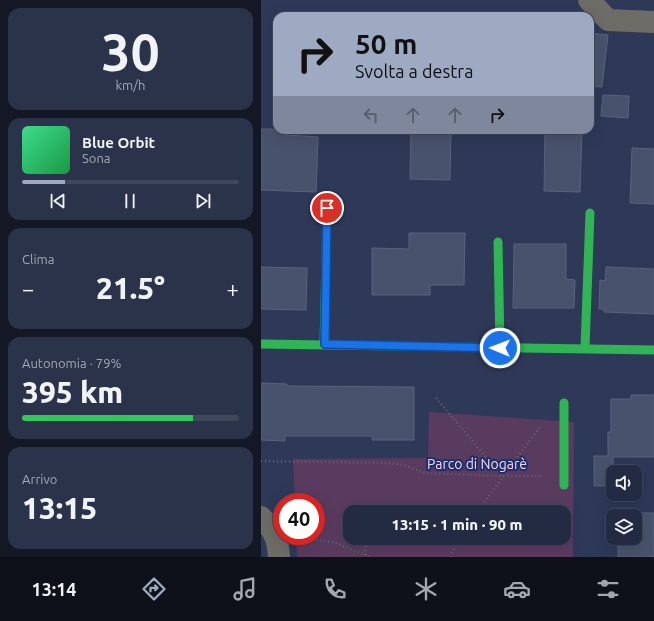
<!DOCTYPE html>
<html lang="it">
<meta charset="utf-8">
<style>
:root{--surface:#222b42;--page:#2a3349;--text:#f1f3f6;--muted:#a2a7b2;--line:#3f475b;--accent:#9ea9c2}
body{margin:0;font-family:Ubuntu,sans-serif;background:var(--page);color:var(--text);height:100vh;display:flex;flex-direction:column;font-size:15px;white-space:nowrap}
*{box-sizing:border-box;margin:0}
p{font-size:13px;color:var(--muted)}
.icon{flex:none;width:22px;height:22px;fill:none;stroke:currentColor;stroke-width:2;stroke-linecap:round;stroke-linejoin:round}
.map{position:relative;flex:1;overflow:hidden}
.drawer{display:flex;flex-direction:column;gap:8px;padding:8px;background:#131824;width:261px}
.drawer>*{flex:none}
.banner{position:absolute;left:12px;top:12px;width:321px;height:122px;border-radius:12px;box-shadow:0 4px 16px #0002,0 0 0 1px var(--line);background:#9ea9c2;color:#111;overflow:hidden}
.buttons{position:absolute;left:345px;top:465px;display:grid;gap:8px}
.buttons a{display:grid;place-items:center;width:36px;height:36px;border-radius:8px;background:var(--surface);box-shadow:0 4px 16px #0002,0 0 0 1px var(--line);font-size:20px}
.speed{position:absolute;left:12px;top:493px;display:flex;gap:8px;font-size:20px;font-weight:700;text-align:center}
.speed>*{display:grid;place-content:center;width:52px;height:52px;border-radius:50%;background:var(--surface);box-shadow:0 4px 16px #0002,0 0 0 1px var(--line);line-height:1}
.speed .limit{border:6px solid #d22;background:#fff;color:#111}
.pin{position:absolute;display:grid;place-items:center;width:34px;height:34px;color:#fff;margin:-17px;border:2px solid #fff;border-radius:50%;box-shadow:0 1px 4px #0007}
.me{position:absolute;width:44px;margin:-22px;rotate:271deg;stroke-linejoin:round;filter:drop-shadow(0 0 3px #0008)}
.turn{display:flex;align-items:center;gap:14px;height:84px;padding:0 16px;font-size:18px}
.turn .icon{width:52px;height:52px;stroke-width:2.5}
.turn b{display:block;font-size:28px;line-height:34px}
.lanes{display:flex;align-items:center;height:38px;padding:0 16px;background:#0003;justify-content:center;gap:20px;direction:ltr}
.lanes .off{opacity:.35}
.big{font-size:30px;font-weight:800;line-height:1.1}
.drawer .card{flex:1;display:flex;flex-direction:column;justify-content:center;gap:6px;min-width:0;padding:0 14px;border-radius:12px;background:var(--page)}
.drawer .dial{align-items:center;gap:0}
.dial b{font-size:52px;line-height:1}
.song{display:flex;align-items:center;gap:12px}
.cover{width:48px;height:48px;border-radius:6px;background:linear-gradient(135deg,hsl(150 70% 55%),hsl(140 70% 35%))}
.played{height:4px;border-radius:2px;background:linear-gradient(90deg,var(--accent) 20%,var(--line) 20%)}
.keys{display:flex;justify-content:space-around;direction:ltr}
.heat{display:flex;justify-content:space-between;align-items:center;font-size:22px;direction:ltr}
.charge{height:6px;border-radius:3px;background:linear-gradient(90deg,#34c759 79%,var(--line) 0)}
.trip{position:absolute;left:82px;top:505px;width:228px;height:40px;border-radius:12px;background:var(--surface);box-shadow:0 4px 16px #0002,0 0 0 1px var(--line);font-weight:800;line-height:40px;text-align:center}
.tab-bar{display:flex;height:64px;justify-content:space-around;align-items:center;background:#0e111a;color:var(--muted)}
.tab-bar .icon{width:28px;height:28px}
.tab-bar .active{color:var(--accent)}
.tab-bar b{font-size:18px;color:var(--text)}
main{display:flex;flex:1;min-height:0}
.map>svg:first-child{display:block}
.green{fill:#5a3b60;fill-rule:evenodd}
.building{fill:#49526c;stroke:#59637e}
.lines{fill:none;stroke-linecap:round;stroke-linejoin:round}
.path{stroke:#676768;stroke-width:2.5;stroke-dasharray:1 3;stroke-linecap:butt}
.street{stroke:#6e6c66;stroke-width:22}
.fast{stroke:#30b455;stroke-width:9}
.route-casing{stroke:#114b97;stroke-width:10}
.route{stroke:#1a73e8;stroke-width:7}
.labels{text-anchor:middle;stroke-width:4;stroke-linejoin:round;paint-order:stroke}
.park-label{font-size:14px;fill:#f6d6f5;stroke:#1d306a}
</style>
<main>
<section class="drawer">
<div class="card dial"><b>30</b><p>km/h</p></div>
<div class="card">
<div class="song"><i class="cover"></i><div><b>Blue Orbit</b><p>Sona</p></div></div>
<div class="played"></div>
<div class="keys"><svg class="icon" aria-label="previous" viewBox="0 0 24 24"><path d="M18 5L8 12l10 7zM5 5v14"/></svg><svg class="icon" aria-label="pause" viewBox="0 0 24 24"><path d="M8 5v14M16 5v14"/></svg><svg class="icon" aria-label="next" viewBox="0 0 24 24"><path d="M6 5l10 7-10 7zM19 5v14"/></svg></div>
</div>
<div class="card"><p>Clima</p>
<div class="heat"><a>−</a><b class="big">21.5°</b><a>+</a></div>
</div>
<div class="card"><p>Autonomia · 79%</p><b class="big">395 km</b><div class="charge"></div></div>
<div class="card"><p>Arrivo</p><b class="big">13:15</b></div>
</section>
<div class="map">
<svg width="393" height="557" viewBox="0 0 393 557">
<rect width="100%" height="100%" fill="#2e3958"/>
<!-- green -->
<path class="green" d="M168,412L313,422V419L312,557H36L35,536H55V502H34L32,459L167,458ZM89,512H303V538H89Z"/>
<!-- building -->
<g class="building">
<path d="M329,33L347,35L341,87L329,86Z"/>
<path d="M342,95L368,96L367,118L340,116Z"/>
<path d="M0,129H11L26,135L57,137L55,192L0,190Z"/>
<path d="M150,130H190L189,180L149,179Z"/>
<path d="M284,130L321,131L319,192L283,191Z"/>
<path d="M371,148L393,149V204L369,203Z"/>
<path d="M148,233H204L203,285H169V295H111V248L148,249Z"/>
<path d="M253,244H305V279L314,280L313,308H252Z"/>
<path d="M0,267L46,268L45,310L0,309Z"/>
<path d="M345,267L393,269V314L343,312V309H338L339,280L344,281Z"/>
<path d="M0,383L26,384V386L153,387V440H111V436H24V441L0,440Z"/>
<path d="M370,395H393V457H352V486H333V456H347V432H350V399H370Z"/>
<path d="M357,513H393V557H357V538H374V516H357Z"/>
</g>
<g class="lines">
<!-- path -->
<g class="path">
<path d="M175,398L241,476"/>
<path d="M0,461L128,463L143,465L164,473L241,476H281"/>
<path d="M110,512L111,508"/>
<path d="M216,512L279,427"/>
<path d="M55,526L56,541"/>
<path d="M39,541L61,540L75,543L110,557"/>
<path d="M104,555L106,538"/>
<path d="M189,557L198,538"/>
</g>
<!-- street -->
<g class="street">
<path d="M328,0L347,20L393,22"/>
<path d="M0,517C13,530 17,539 18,557"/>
</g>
<!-- fast -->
<g class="fast">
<path d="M237,242L239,347"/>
<path d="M0,344L393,350"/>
<path d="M63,344L66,208"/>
<path d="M324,348L329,213"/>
<path d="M303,403V485"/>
</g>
</g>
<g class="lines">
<!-- route casing -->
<g class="route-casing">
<path id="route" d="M66,208L64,344L239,348"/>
</g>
<!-- route -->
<use href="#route" class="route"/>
</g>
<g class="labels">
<!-- park labels -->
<g class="park-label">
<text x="216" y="469">Parco di Nogarè</text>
</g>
</g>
</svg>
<div class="buttons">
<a><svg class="icon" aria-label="sound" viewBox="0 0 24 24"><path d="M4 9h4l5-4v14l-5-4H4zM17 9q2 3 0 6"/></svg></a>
<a><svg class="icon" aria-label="layers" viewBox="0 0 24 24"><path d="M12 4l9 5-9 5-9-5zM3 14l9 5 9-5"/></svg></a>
</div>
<div class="speed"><div class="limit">40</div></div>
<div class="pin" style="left:66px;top:208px;background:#d93025"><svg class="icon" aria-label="arrive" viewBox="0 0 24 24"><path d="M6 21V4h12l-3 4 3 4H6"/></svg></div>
<svg class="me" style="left:239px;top:348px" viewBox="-20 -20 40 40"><circle r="17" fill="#1a73e8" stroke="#fff" stroke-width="3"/><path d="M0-11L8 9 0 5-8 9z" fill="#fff"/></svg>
<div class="trip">13:15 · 1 min · 90 m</div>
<div class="banner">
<div class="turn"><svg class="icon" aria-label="right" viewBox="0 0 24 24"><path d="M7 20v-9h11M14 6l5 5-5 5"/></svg><div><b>50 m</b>Svolta a destra</div></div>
<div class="lanes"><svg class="icon off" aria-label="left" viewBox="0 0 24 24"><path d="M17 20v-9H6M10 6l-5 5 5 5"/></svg><svg class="icon off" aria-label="ahead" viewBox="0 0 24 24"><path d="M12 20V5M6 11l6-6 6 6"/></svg><svg class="icon off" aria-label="ahead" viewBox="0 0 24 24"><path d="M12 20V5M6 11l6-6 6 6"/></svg><svg class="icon" aria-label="right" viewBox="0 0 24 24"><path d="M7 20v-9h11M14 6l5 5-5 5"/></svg></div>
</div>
</div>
</main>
<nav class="tab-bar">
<b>13:14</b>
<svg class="icon active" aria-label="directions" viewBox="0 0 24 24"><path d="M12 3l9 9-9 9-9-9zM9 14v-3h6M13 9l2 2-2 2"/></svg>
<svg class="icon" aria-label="music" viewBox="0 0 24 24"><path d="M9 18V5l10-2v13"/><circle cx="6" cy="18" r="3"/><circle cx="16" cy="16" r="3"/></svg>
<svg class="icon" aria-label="phone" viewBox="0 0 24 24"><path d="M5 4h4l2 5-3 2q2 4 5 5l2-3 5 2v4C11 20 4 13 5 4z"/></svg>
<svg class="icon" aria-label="climate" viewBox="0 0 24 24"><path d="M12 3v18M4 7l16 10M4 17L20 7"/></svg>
<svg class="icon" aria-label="car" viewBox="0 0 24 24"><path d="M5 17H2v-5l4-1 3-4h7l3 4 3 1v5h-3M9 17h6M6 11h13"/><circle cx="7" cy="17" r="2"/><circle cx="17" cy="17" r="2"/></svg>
<svg class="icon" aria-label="filters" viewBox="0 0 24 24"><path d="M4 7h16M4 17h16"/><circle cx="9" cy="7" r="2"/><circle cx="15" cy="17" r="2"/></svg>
</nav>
